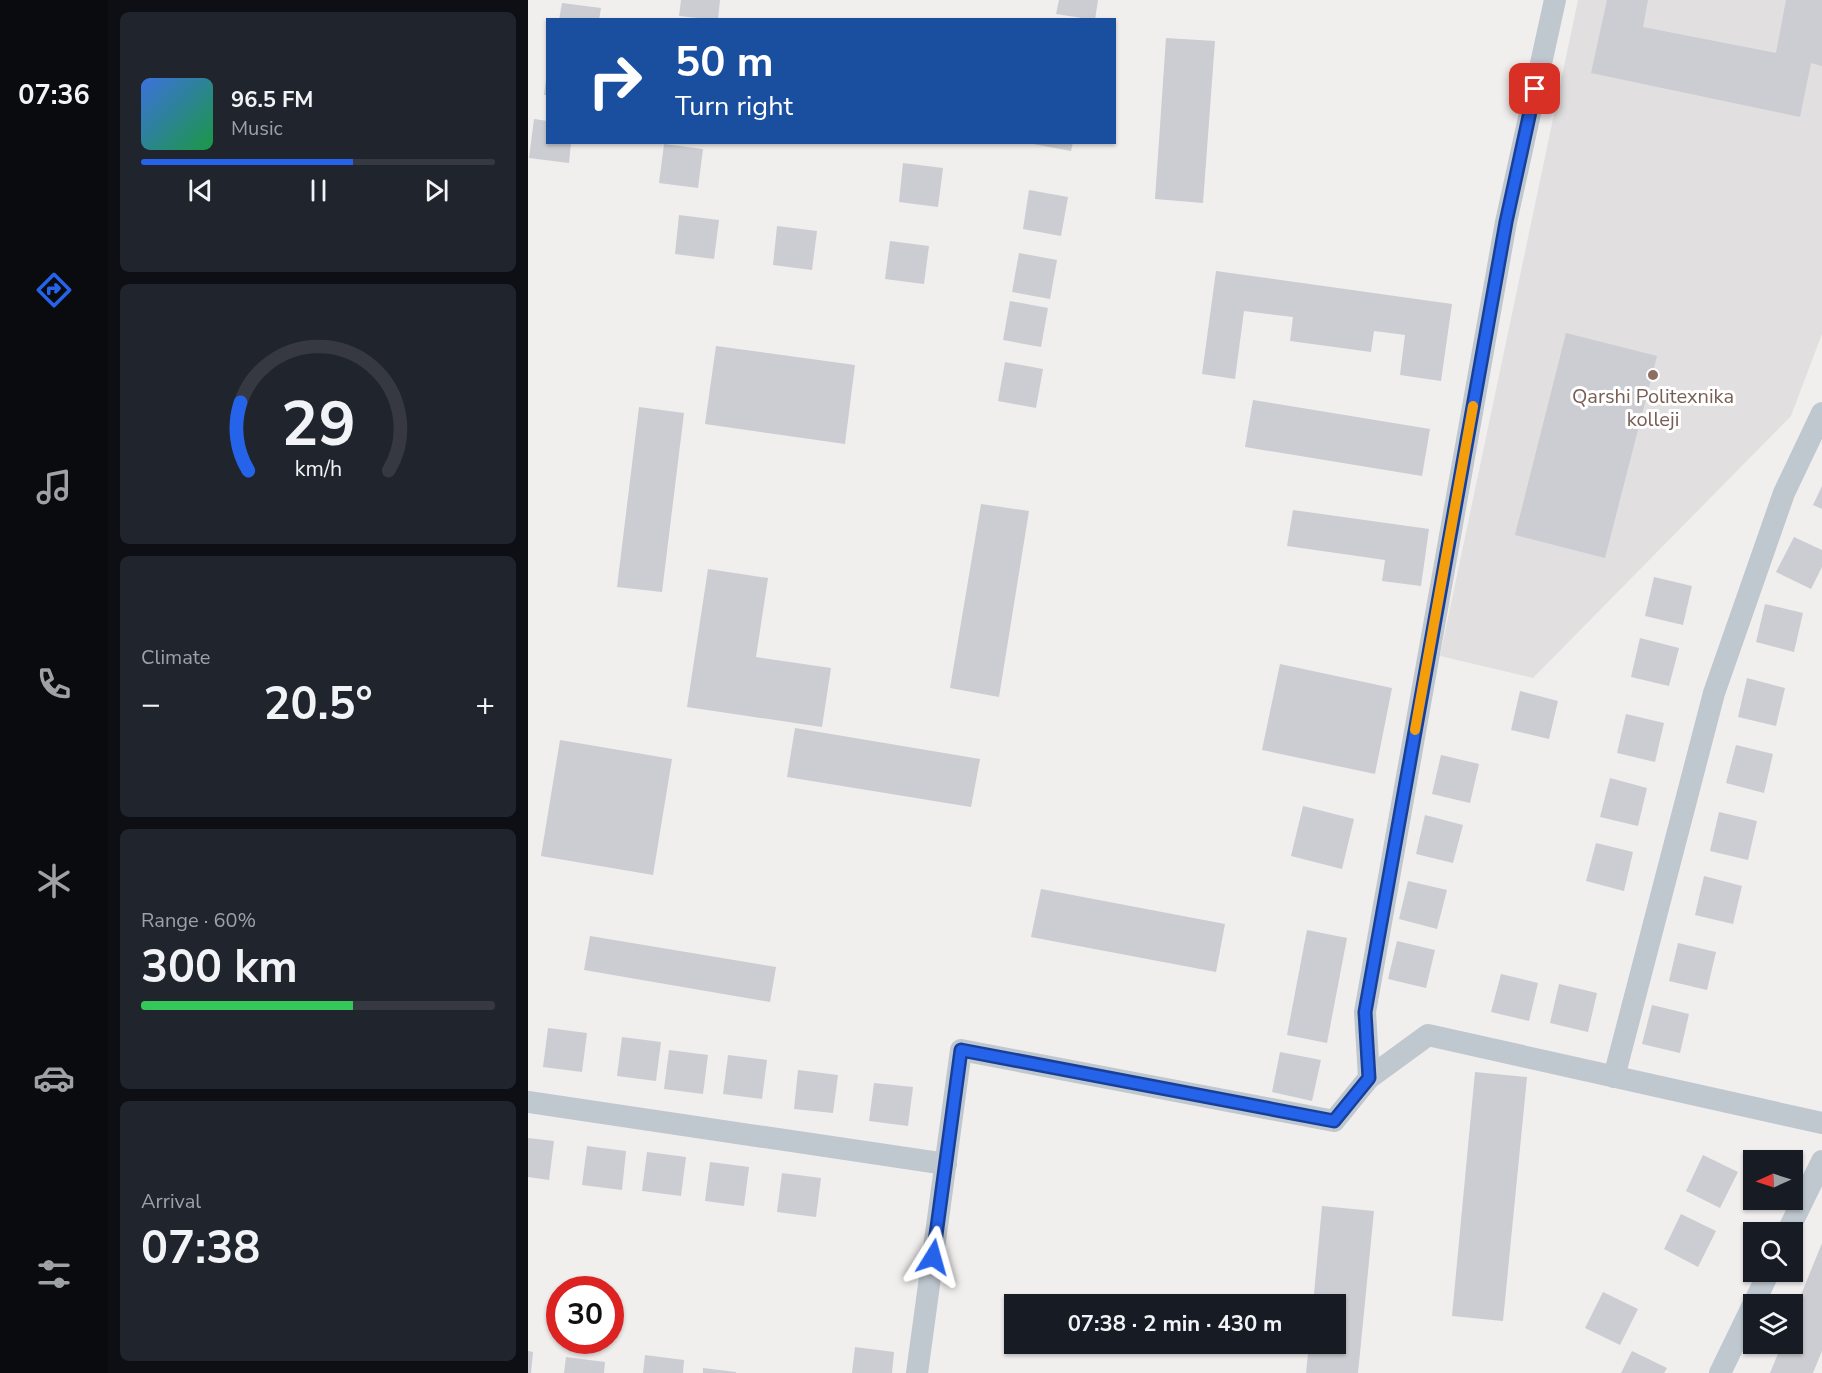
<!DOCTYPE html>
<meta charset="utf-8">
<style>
:root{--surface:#171b24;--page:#20242c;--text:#f1f3f6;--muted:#9ea1a6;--line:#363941;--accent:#2563eb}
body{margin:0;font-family:"Nunito Sans",sans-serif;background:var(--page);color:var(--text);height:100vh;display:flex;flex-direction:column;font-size:22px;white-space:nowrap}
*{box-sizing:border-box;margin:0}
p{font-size:20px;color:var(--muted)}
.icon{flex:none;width:33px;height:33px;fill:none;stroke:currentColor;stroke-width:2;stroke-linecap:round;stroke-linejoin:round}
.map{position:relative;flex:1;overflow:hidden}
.drawer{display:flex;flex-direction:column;gap:12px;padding:12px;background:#0d0f14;width:420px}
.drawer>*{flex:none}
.banner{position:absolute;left:18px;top:18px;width:570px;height:126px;border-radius:0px;box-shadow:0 2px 4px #0004;background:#1a4fa0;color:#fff;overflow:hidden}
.needle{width:39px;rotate:267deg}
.fabs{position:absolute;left:1215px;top:1150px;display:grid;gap:12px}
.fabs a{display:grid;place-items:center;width:60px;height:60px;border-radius:0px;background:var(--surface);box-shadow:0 2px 4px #0004;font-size:30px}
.speed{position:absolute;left:18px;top:1276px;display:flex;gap:12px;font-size:30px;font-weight:700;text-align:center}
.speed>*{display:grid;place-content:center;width:78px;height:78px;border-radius:50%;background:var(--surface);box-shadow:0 2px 4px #0004;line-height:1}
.speed .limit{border:9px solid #d22;background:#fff;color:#111}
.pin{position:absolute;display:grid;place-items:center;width:51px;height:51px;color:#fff;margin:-26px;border-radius:12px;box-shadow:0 3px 9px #0006}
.me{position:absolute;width:66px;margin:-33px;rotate:8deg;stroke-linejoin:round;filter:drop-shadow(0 0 4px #0008)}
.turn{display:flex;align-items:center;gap:21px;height:126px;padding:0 30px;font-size:27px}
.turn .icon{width:78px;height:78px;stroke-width:2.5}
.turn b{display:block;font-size:42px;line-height:51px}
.big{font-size:45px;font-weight:700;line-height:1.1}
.drawer .tile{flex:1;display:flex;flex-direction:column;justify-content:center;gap:9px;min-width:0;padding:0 21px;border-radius:9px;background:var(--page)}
.drawer .dial{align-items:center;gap:0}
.dial svg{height:156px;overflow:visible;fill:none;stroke:var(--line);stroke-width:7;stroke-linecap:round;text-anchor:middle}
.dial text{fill:var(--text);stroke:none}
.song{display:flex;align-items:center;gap:18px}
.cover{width:72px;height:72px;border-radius:9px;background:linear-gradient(135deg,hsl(220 70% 55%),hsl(140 70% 35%))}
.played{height:6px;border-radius:3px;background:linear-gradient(90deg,var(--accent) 60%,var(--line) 60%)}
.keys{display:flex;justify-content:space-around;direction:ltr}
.heat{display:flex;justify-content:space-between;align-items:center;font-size:33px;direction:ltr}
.charge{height:9px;border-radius:4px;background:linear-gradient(90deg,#34c759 60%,var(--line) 0)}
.trip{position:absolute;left:476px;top:1294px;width:342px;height:60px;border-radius:0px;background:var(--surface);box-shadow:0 2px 4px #0004;font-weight:700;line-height:60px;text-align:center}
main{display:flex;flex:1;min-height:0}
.dock{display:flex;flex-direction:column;width:108px;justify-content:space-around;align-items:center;background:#090b0e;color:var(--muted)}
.dock .icon{width:42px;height:42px}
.dock .on{color:var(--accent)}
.dock b{font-size:27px;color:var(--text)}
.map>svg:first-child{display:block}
.education{fill:#e1dfdf}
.building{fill:#cbcdd2}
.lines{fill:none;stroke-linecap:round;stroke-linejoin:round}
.street{stroke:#bfc7cf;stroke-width:22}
.route-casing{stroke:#184099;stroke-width:15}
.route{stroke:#2563eb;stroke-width:10}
.slow{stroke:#f59e0b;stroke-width:10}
.education-dot{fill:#8d6e63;stroke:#fff;stroke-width:2}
.labels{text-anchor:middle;stroke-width:6;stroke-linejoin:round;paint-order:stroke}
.education-label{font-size:20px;fill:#785e54;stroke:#fff}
</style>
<main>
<nav class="dock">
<b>07:36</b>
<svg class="icon on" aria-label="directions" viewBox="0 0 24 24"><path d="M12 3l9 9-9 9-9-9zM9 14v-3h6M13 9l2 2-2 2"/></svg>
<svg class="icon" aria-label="music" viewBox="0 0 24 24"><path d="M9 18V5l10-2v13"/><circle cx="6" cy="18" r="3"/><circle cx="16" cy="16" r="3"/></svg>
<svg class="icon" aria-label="phone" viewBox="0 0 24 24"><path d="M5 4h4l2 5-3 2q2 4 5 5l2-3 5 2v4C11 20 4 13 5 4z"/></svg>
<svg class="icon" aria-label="climate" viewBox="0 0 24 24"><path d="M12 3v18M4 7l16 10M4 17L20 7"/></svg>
<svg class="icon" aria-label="car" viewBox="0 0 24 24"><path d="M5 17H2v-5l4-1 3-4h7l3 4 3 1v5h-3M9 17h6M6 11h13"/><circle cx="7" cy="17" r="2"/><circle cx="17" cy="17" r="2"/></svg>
<svg class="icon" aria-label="filters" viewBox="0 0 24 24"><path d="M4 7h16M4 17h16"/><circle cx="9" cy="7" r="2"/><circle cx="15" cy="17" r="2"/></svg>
</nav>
<section class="drawer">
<div class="tile">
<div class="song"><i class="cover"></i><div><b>96.5 FM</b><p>Music</p></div></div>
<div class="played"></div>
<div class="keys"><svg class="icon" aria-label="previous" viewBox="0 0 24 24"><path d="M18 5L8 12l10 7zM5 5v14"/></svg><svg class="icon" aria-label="pause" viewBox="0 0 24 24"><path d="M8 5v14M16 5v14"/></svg><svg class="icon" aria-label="next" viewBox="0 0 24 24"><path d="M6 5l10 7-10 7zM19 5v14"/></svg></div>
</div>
<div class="tile dial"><svg viewBox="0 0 100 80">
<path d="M14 69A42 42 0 1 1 86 69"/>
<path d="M14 69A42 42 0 0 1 10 34" stroke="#2563eb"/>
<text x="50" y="56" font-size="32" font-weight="700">29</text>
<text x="50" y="72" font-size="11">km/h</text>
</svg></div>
<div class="tile"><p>Climate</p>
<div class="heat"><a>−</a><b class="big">20.5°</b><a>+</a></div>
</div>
<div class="tile"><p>Range · 60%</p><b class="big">300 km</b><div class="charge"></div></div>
<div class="tile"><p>Arrival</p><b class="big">07:38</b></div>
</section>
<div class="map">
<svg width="1294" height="1373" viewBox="0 0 1294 1373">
<rect width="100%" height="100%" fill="#f1eeee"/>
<!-- education -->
<path class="education" d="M1050,0H1294V334L1263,416L1005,678L912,656Z"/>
<!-- building -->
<g class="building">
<path d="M153,0H192L190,20L151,16Z"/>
<path d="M531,0H570L567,20L528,14Z"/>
<path d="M1079,0H1120L1115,27L1248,53L1258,0H1294V66L1283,63L1272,117L1063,73Z"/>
<path d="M34,3L73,8L71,20H31Z"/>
<path d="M638,38L687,41L675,203L627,199Z"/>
<path d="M18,79H20V95H16Z"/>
<path d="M6,119L20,121V142H43L41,163L1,158Z"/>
<path d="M506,142H545L543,151L505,144Z"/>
<path d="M136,144L175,149L170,188L131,183Z"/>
<path d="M375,163L415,168L410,207L371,202Z"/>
<path d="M501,190L540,197L533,236L495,229Z"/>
<path d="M151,215L191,220L186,259L147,254Z"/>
<path d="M249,226L289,231L284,270L245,265Z"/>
<path d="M362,241L401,246L396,284L357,279Z"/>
<path d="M491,253L529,260L522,299L484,292Z"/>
<path d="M688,271L924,304L913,381L872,375L877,335L846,331L843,352L762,341L765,317L716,311L707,379L674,374Z"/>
<path d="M482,301L520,308L513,347L475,340Z"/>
<path d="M1038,333L1129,356L1077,558L987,535Z"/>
<path d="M188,346L327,365L317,444L177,424Z"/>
<path d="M477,362L515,369L508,408L470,401Z"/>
<path d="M725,400L902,429L894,476L717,447Z"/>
<path d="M111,407L156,413L134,592L89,587Z"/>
<path d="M1294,486V509L1285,505Z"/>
<path d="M453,504L501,511L471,697L422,688Z"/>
<path d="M765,510L901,529L893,586L854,581L857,560L759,546Z"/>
<path d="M1266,537L1294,550V567L1283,589L1248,572Z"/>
<path d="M180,569L240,578L228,657L303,668L294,727L159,707Z"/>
<path d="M1126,577L1164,586L1155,625L1117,616Z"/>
<path d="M1237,604L1275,613L1266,652L1228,642Z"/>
<path d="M1112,638L1151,648L1141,686L1103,677Z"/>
<path d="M752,664L864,688L847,774L734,750Z"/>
<path d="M1219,678L1257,688L1248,726L1210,717Z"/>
<path d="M992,691L1030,701L1021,739L983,730Z"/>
<path d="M1098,714L1136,723L1127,762L1089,753Z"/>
<path d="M267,728L452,759L443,807L259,777Z"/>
<path d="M32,740L144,759L125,875L13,856Z"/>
<path d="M1208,745L1245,754L1236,793L1198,783Z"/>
<path d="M913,755L951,764L942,803L904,794Z"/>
<path d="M1082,778L1119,788L1110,826L1072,817Z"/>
<path d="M775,806L826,819L814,869L763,856Z"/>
<path d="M1191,812L1229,821L1220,860L1182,851Z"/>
<path d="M897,815L935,825L925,863L888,854Z"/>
<path d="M1068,843L1105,852L1096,891L1058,881Z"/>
<path d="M1176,876L1214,886L1205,924L1167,915Z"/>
<path d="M880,881L919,890L909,929L871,919Z"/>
<path d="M513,889L697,924L688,972L503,937Z"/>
<path d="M779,930L819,938L799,1043L759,1035Z"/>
<path d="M62,936L248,967L242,1002L56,970Z"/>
<path d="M869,941L907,950L898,988L860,979Z"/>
<path d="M1150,943L1188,952L1179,990L1141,981Z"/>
<path d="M973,974L1010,983L1001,1021L963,1012Z"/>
<path d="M1031,984L1069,993L1060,1032L1022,1023Z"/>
<path d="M1124,1005L1161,1014L1152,1053L1114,1044Z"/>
<path d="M20,1028L59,1033L54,1072L15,1067Z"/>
<path d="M94,1037L133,1042L128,1081L89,1076Z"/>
<path d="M141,1050L180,1055L175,1094L136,1089Z"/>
<path d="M752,1052L793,1060L784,1101L744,1092Z"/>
<path d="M200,1055L239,1060L234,1099L195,1094Z"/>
<path d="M270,1070L310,1075L305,1113L266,1109Z"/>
<path d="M947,1072L999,1077L975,1321L924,1316Z"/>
<path d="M346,1083L385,1087L380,1126L341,1121Z"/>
<path d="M0,1138L26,1141L21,1180L0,1177Z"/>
<path d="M59,1146L98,1151L94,1190L54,1185Z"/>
<path d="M119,1152L158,1157L153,1196L114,1191Z"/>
<path d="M1175,1155L1210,1172L1192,1208L1158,1191Z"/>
<path d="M182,1162L221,1167L216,1206L177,1201Z"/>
<path d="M254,1173L293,1178L288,1217L249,1212Z"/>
<path d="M794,1206L846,1211L830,1373H778L781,1344H807V1305H785Z"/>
<path d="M1153,1214L1188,1231L1170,1267L1136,1249Z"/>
<path d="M1294,1243V1351L1285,1373H1242L1254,1344H1264V1317Z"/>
<path d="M1075,1292L1110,1309L1092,1345L1057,1328Z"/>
<path d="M327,1347L366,1352L364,1373H324Z"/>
<path d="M0,1351L5,1352L3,1373H0Z"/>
<path d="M1104,1351L1139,1368L1136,1373H1093Z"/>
<path d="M117,1355L156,1360L155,1373H115Z"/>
<path d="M38,1357L77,1362L76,1373H36Z"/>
<path d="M175,1368L208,1372V1373H175Z"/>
</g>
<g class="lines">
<!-- street -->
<g class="street">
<path d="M1086,1077L1186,693L1256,493L1294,413"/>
<path d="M841,1078L837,1012L978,222L1027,0"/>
<path d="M0,1102L418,1164"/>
<path d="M1259,1233L1294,1161"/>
<path d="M389,1373L433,1050L806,1121L841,1078L900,1035L1294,1123"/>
<path d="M1192,1373L1241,1272"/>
</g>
</g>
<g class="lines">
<!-- route casing -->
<g class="route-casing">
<path id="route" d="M405,1257L433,1050L806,1121L841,1078L837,1012L978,222L1007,89"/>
</g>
<!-- route -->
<use href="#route" class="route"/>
<!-- slow -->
<path class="slow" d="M887,730L945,406"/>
</g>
<!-- markers -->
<circle class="education-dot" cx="1125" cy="375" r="6"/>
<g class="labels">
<!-- education labels -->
<g class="education-label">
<text x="1125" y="403">Qarshi Politexnika<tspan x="1125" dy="23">kolleji</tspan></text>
</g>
</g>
</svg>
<div class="fabs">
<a><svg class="needle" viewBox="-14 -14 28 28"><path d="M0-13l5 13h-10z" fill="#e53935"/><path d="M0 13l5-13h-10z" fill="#9ea1a6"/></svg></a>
<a><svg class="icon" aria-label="search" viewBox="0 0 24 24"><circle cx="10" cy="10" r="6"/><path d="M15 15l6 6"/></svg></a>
<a><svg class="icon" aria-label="layers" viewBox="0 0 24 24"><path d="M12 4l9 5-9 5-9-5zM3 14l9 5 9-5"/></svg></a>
</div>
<div class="speed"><div class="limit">30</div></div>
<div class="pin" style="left:1007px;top:89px;background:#d93025"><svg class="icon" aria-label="arrive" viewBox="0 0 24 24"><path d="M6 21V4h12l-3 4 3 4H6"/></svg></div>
<svg class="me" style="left:405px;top:1257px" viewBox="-20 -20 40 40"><path d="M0-17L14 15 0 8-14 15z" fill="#2563eb" stroke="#fff" stroke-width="4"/></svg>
<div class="trip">07:38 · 2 min · 430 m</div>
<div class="banner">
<div class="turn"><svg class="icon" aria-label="right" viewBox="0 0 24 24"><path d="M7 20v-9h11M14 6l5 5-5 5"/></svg><div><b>50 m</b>Turn right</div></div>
</div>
</div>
</main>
